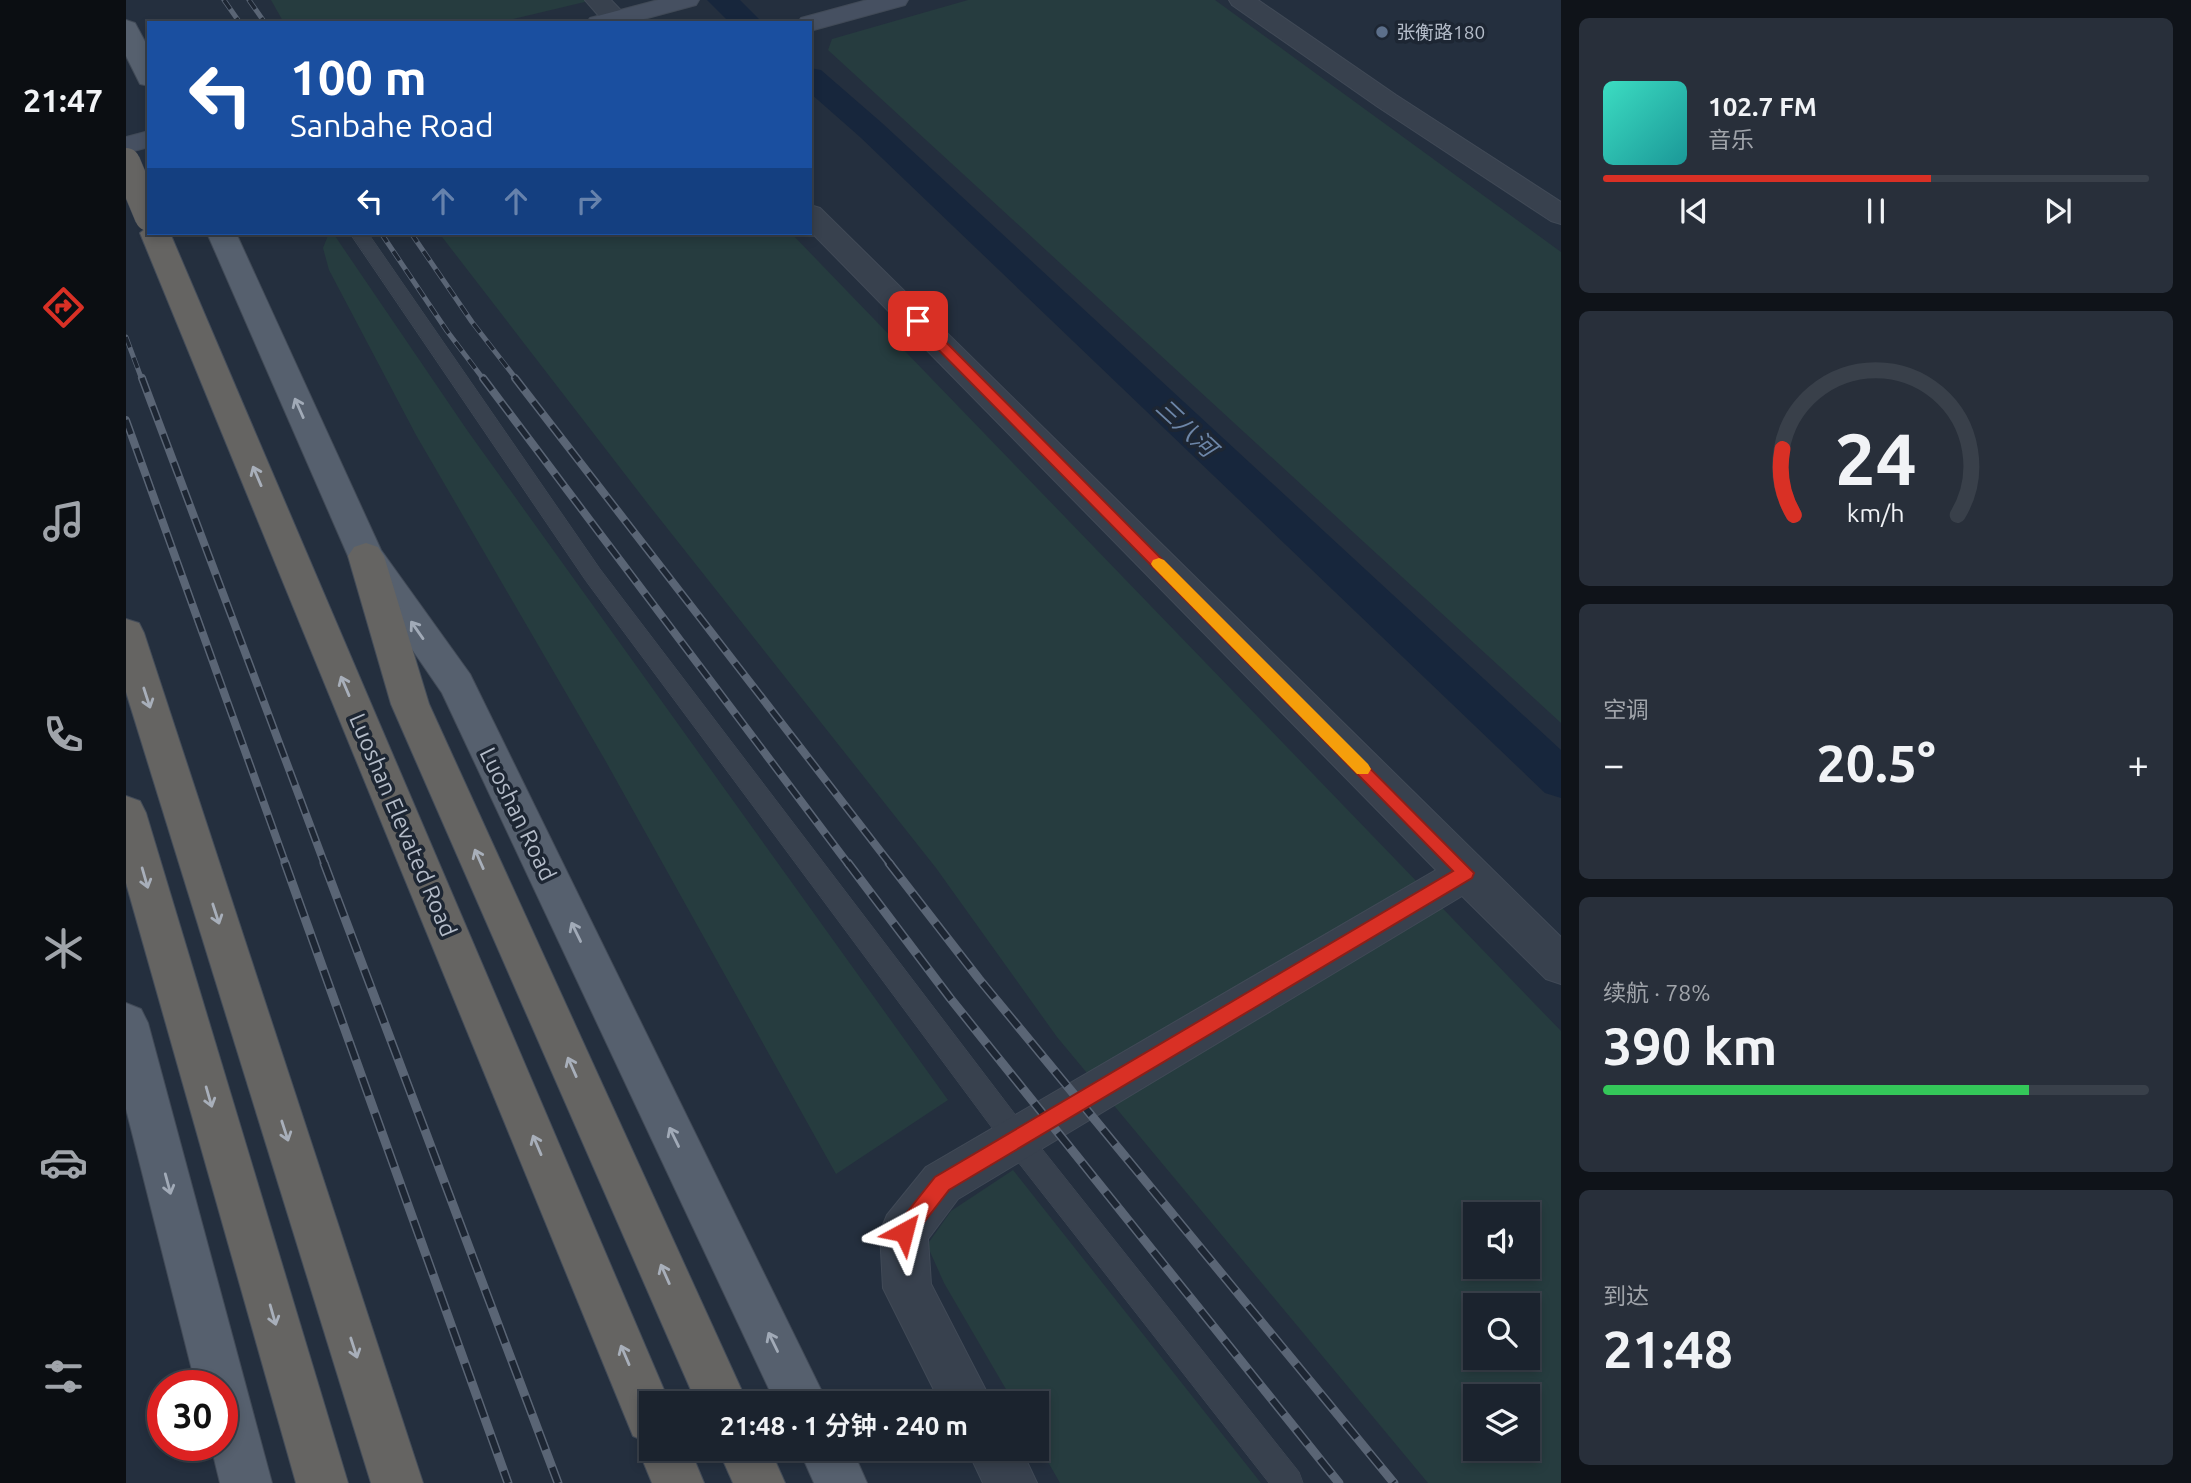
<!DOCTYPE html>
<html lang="zh">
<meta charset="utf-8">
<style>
:root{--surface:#1b232e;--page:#282f3a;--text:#f1f3f6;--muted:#a0a4aa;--line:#39404a;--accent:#d93025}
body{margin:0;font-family:Ubuntu,"Noto Sans SC",sans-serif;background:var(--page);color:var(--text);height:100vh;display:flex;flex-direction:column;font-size:26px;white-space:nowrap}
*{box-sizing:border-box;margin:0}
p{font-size:23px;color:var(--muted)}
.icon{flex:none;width:38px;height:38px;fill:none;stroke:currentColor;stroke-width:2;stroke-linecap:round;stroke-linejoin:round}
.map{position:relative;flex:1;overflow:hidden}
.sheet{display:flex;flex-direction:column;gap:18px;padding:18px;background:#0f1319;width:630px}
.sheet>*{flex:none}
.top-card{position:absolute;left:21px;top:21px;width:665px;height:214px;border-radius:0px;box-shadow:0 4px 10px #0003,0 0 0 2px var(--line);background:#1a4fa0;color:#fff;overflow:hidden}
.tools{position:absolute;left:1337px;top:1202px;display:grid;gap:14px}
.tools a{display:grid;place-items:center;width:77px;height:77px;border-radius:0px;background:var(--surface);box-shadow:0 4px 10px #0003,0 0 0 2px var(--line);font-size:35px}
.speed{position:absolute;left:21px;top:1370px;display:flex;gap:14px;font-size:35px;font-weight:700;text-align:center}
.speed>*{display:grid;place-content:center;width:91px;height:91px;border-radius:50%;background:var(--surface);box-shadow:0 4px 10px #0003,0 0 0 2px var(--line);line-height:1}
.speed .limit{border:10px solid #d22;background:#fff;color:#111}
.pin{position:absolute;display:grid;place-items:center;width:60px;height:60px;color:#fff;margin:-30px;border-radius:14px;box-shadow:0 4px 10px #0006}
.me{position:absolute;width:77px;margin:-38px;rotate:38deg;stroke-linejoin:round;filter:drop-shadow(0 0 5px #0008)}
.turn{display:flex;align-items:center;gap:24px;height:147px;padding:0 28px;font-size:32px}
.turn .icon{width:91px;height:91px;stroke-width:2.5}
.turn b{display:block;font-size:49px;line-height:60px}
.lanes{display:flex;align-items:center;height:66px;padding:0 28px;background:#0003;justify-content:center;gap:35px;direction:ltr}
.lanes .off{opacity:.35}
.big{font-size:52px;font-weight:600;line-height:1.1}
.sheet .tile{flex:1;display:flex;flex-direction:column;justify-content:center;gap:10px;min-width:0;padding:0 24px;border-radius:10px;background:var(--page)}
.sheet .dial{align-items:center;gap:0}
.dial svg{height:182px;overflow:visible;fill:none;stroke:var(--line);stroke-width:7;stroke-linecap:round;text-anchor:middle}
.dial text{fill:var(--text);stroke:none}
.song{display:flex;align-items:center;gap:21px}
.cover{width:84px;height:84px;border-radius:10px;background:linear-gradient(135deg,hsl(170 70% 55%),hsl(180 70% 35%))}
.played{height:7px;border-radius:4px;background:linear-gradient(90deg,var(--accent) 60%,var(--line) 60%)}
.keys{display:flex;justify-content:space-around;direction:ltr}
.heat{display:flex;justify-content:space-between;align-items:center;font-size:38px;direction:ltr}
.charge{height:10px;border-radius:5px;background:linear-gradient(90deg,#34c759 78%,var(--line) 0)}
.trip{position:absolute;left:513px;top:1391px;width:410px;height:70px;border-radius:0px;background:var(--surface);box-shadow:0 4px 10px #0003,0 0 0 2px var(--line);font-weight:600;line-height:70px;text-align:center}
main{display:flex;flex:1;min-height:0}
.tabs{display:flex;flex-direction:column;width:126px;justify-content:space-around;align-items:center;background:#0b0e12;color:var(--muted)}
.tabs .icon{width:49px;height:49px}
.tabs .on{color:var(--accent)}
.tabs b{font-size:32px;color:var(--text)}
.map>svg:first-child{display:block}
.green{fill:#263c3f;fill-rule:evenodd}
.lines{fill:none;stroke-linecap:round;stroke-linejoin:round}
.canal{fill:#17263c;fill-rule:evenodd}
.service-casing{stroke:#414a57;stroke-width:1}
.minor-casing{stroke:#414a57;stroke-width:2}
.secondary-casing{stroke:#414a57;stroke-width:2}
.primary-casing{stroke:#414a57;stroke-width:2}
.trunk-casing{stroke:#434c59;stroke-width:2}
.service{fill:#38414e;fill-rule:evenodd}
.minor{fill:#38414e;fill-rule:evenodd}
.secondary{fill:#465061;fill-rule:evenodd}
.primary{fill:#56606e;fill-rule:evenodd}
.trunk{fill:#656462;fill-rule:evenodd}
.rail-far2-casing{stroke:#5a6575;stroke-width:5}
.rail-far1-casing{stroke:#5a6575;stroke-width:8}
.rail-casing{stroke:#5a6575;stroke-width:9}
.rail-far2{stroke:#1d2633;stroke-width:3.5;stroke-dasharray:11;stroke-linecap:butt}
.rail-far1{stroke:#1d2633;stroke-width:5;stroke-dasharray:15;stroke-linecap:butt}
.rail{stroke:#1d2633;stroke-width:6;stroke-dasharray:19;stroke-linecap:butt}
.trunk-bridge-casing{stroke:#434c59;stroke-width:29;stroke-linecap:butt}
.trunk-bridge{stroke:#656462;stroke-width:28}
.oneway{stroke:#a1aab7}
.oneway2{stroke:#a8afba}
.route{fill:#d93025;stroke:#8d1f18;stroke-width:2}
.slow{fill:#f59e0b}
.service-dot{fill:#5c6f8a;stroke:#1d2633;stroke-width:2.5}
.labels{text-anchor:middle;stroke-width:7;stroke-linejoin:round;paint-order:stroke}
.far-poi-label{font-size:19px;fill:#b4bcc9;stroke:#1d2633;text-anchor:start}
.street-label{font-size:23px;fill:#b4bcc9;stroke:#1d2633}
.water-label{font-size:24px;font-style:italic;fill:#6d86a8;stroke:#1d2633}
</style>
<main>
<nav class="tabs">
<b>21:47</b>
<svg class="icon on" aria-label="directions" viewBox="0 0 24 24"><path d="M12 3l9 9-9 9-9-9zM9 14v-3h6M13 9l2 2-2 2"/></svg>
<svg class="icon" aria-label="music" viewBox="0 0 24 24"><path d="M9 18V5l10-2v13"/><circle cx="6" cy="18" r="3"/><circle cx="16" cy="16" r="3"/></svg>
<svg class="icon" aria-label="phone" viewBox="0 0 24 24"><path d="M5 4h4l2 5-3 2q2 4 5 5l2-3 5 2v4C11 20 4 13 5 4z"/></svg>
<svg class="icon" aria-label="climate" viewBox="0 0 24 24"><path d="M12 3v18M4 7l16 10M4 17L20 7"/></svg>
<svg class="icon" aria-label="car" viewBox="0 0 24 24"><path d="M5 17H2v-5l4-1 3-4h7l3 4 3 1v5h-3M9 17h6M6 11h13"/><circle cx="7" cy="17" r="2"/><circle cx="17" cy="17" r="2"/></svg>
<svg class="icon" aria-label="filters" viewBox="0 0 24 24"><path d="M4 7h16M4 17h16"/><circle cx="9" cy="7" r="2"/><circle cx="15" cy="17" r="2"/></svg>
</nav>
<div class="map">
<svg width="1435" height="1483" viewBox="0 0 1435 1483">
<rect width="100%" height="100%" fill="#242f3e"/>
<!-- green -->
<g class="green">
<path d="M145,0H467L371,23H158Z"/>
<path d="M842,0H1089L1435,252V723L702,50L706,39Z"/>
<path d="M203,233H207L341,430L822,1100L710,1174L479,760L290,435L203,270L197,248Z"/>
<path d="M313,233H665L1435,1031V1483H1302L931,1037L810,868L522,504ZM1349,1214H1402V1267H1349ZM1349,1306H1402V1358H1349ZM1349,1396H1402V1449H1349Z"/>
<path d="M887,1170L1135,1483H934L910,1441V1404L888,1403L818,1283L801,1245L825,1211Z"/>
</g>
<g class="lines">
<!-- canal -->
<g class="canal">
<path d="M581,0H614L637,23H604Z"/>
<path d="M684,68L695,70L756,123L1435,750V798L1419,793L734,137L684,93Z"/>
</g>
<!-- service casing -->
<g class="service-casing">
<path id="service" d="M224,233H242L474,569L901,1130L1173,1472L1177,1483H1143L881,1148L460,581Z"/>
</g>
<!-- minor casing -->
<g class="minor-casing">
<g id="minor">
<path d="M459,0H485L507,23H479Z"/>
<path d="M1103,0H1132L1270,95L1435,202V224L1425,221L1252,107L1106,5Z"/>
<path d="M684,205L694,208L1435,937V984L1420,979L1336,896L832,1199L802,1239L805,1284L867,1404H815L757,1288L754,1232L761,1215L800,1167L1310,870L684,231Z"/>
<path d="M841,1449H895L911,1483H857Z"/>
</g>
</g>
<!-- secondary casing -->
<g class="secondary-casing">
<g id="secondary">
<path d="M532,0H573L570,5L503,23H460L464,18Z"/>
<path d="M741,0H782L779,5L684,31V23H671L675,18Z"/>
<path d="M23,131V147L0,153V137Z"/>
</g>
</g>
<!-- primary casing -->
<g class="primary-casing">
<g id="primary">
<path d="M0,20L9,23L23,49V86L14,84L0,56Z"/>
<path d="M81,233H110L255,550L344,674L702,1404H650L316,693L222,556Z"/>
<path d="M0,1003L15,1009L22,1023L146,1483H94L85,1446H96V1386H70L0,1109Z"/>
<path d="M673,1449H726L741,1483H688Z"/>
</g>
</g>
<!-- trunk casing -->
<g class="trunk-casing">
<g id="trunk">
<path d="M23,226V233H44L544,1404H525V1449H564L578,1483H526L512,1449L516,1440L507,1436L14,233Z"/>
<path d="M240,543L252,547L258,556L303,704L622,1404H571L265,704L222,556L228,547Z"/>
<path d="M0,619L13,623L18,633L297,1483H245L0,692Z"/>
<path d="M0,796L14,801L20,813L222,1483H170L0,883Z"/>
<path d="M592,1449H644L659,1483H607Z"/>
</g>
</g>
<!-- service -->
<use href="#service" class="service"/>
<!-- minor -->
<use href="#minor" class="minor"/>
<!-- secondary -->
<use href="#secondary" class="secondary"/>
<!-- primary -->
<use href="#primary" class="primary"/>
<!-- trunk -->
<use href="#trunk" class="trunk"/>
<!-- rail-far2 casing -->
<g class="rail-far2-casing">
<g id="rail-far2">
<path d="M98,0L114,23"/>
<path d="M123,0L139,23"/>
<path d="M255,233L321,331L358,380"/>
<path d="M285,233L346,322L391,380"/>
<path d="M0,337L16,380"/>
</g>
</g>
<!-- rail-far1 casing -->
<g class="rail-far1-casing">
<g id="rail-far1">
<path d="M16,378L199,865"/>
<path d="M357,378L723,865"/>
<path d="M389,378L765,865"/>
<path d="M0,420L160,865"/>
</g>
</g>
<!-- rail casing -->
<g class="rail-casing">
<g id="rail">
<path d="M159,863L382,1483"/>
<path d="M198,863L432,1483"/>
<path d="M722,863L824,998L1213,1483"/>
<path d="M763,863L853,979L1268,1483"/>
</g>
</g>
<!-- rail-far2 -->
<use href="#rail-far2" class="rail-far2"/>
<!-- rail-far1 -->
<use href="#rail-far1" class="rail-far1"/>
<!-- rail -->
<use href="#rail" class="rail"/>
<!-- trunk-bridge casing -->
<g class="trunk-bridge-casing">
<path id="trunk-bridge" d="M0,162L23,217"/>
</g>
<!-- trunk-bridge -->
<use href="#trunk-bridge" class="trunk-bridge"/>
</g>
<!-- one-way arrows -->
<defs><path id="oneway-shaft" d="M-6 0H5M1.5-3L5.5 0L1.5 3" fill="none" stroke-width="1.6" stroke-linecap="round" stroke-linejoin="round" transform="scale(1.75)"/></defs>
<g class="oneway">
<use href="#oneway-shaft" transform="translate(173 408) rotate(-114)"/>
<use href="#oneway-shaft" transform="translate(291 630) rotate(-125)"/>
<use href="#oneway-shaft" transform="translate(450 932) rotate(-116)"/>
<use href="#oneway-shaft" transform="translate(548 1137) rotate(-116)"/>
<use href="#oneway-shaft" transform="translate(42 1184) rotate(75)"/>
<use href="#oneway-shaft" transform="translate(647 1342) rotate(-116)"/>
</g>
<g class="oneway2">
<use href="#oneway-shaft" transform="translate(131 476) rotate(-113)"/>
<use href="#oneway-shaft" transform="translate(219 686) rotate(-113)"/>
<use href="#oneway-shaft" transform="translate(21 698) rotate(72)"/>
<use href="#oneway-shaft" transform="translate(353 859) rotate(-114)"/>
<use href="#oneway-shaft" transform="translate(19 878) rotate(74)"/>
<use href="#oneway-shaft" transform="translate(90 914) rotate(72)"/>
<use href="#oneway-shaft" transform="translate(446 1067) rotate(-114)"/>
<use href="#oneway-shaft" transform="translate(83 1097) rotate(74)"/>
<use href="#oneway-shaft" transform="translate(159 1131) rotate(72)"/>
<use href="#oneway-shaft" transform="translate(411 1145) rotate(-113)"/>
<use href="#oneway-shaft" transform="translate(539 1274) rotate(-114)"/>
<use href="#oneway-shaft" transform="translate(147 1315) rotate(74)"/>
<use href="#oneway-shaft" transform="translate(228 1348) rotate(72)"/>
<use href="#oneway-shaft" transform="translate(499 1355) rotate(-113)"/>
</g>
<!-- route -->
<path class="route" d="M792,317L796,318L1348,873L1346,878L823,1190L785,1239L778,1242L771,1239L768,1232L771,1225L809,1177L1327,871L787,324L785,321Z"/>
<!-- slow -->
<path class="slow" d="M1033,558L1038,560L1242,764L1245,769L1242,774H1231L1027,567L1025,564L1027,560Z"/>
<!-- markers -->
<circle class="service-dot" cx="1256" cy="32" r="7"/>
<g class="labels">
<!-- far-poi labels -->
<g class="far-poi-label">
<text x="1270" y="39">张衡路180</text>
</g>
<!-- street labels -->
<g class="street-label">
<text transform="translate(392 814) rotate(64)" y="8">Luoshan Road</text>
<text transform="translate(277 825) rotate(67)" y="8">Luoshan Elevated Road</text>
</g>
<!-- water labels -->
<g class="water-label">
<text transform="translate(1060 428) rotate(43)" y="8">三八河</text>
</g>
</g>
</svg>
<div class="tools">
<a><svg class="icon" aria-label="sound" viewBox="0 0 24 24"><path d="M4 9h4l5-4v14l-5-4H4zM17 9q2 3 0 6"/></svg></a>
<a><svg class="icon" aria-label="search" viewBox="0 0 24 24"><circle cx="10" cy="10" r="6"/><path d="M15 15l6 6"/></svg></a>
<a><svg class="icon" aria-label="layers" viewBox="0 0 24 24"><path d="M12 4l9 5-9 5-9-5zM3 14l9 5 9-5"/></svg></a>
</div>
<div class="speed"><div class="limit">30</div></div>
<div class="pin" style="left:792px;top:321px;background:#d93025"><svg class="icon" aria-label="arrive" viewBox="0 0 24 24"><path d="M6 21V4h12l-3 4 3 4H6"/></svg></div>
<svg class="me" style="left:778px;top:1232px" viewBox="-20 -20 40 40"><path d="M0-17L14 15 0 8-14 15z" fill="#d93025" stroke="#fff" stroke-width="4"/></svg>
<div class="trip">21:48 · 1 分钟 · 240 m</div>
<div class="top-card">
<div class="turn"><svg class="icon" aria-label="left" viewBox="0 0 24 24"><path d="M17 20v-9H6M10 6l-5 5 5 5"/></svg><div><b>100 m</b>Sanbahe Road</div></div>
<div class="lanes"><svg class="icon" aria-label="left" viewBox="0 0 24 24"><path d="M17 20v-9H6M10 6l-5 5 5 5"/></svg><svg class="icon off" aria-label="ahead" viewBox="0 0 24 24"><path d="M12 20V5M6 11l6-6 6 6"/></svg><svg class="icon off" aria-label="ahead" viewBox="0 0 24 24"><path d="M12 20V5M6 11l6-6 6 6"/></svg><svg class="icon off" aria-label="right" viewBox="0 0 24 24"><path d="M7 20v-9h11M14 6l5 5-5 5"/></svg></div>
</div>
</div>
<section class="sheet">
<div class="tile">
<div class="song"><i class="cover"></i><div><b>102.7 FM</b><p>音乐</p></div></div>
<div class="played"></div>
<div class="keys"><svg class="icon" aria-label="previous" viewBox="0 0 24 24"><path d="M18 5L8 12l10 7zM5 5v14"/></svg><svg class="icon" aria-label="pause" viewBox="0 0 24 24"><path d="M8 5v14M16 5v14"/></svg><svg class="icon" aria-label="next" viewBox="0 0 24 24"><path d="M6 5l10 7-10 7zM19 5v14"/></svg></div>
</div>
<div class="tile dial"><svg viewBox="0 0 100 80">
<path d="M14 69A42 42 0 1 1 86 69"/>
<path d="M14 69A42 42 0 0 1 9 40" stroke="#d93025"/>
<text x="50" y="56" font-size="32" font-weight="700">24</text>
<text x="50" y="72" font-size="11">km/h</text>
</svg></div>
<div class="tile"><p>空调</p>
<div class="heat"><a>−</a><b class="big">20.5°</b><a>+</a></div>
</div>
<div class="tile"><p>续航 · 78%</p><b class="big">390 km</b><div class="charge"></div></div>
<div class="tile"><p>到达</p><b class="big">21:48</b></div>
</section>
</main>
